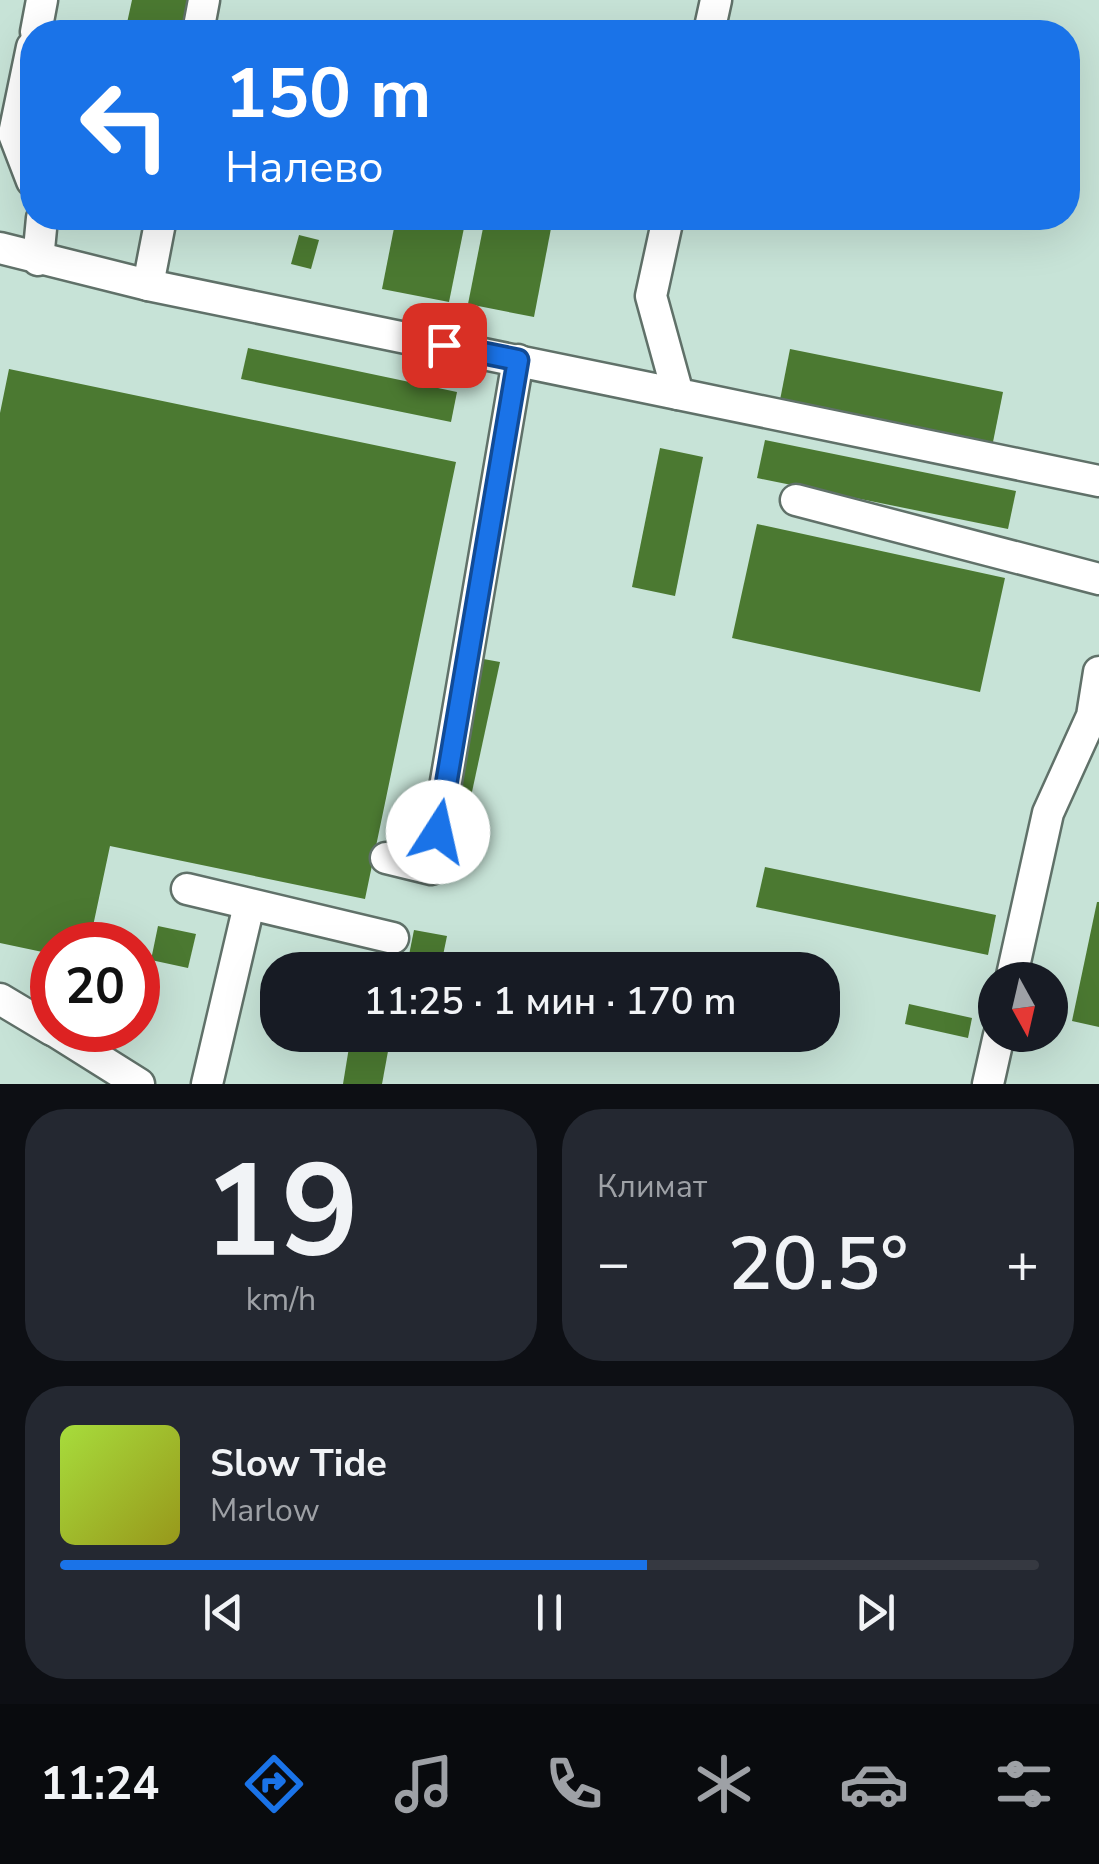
<!DOCTYPE html>
<html lang="ru">
<meta charset="utf-8">
<style>
:root{--surface:#171b24;--page:#242831;--text:#f1f3f6;--muted:#9ea1a6;--line:#363941;--accent:#1a73e8}
body{margin:0;font-family:"Nunito Sans",sans-serif;background:var(--page);color:var(--text);height:100vh;display:flex;flex-direction:column;font-size:38px;white-space:nowrap}
*{box-sizing:border-box;margin:0}
p{font-size:32px;color:var(--muted)}
.icon{flex:none;width:55px;height:55px;fill:none;stroke:currentColor;stroke-width:2;stroke-linecap:round;stroke-linejoin:round}
.map{position:relative;height:1084px;overflow:hidden}
.sheet{display:flex;flex-direction:column;gap:25px;padding:25px;background:#0d0f14;flex:1}
.sheet>*{flex:none}
.guide{position:absolute;left:20px;top:20px;width:1060px;height:210px;border-radius:40px;box-shadow:0 10px 40px #0002;background:#1a73e8;color:#fff;overflow:hidden}
.needle{width:65px;rotate:172deg}
.tools{position:absolute;left:978px;top:962px;display:grid;gap:20px}
.tools a{display:grid;place-items:center;width:90px;height:90px;border-radius:50%;background:var(--surface);box-shadow:0 10px 40px #0002;font-size:50px}
.speed{position:absolute;left:30px;top:922px;display:flex;gap:20px;font-size:50px;font-weight:700;text-align:center}
.speed>*{display:grid;place-content:center;width:130px;height:130px;border-radius:50%;background:var(--surface);box-shadow:0 10px 40px #0002;line-height:1}
.speed .limit{border:15px solid #d22;background:#fff;color:#111}
.pin{position:absolute;display:grid;place-items:center;width:85px;height:85px;color:#fff;margin:-42px;border-radius:20px;box-shadow:0 5px 15px #0006}
.me{position:absolute;width:110px;margin:-55px;rotate:10deg;stroke-linejoin:round;filter:drop-shadow(0 0 8px #0008)}
.turn{display:flex;align-items:center;gap:35px;height:210px;padding:0 40px;font-size:45px}
.turn .icon{width:130px;height:130px;stroke-width:2.5}
.turn b{display:block;font-size:70px;line-height:85px}
.big{font-size:75px;font-weight:600;line-height:1.1}
.sheet .card{flex:1;display:flex;flex-direction:column;justify-content:center;gap:15px;min-width:0;padding:0 35px;border-radius:40px;background:var(--page)}
.sheet .dial{align-items:center;gap:0}
.dial b{font-size:130px;line-height:1}
.song{display:flex;align-items:center;gap:30px}
.cover{width:120px;height:120px;border-radius:15px;background:linear-gradient(135deg,hsl(80 70% 55%),hsl(60 70% 35%))}
.played{height:10px;border-radius:5px;background:linear-gradient(90deg,var(--accent) 60%,var(--line) 60%)}
.keys{display:flex;justify-content:space-around;direction:ltr}
.heat{display:flex;justify-content:space-between;align-items:center;font-size:55px;direction:ltr}
.sheet .tiles{flex:1;display:grid;gap:25px;grid-template-columns:1fr 1fr}
.card:last-child{grid-column:span 2}
.trip{position:absolute;left:260px;top:952px;width:580px;height:100px;border-radius:40px;background:var(--surface);box-shadow:0 10px 40px #0002;font-weight:600;line-height:100px;text-align:center}
.tabs{display:flex;height:160px;justify-content:space-around;align-items:center;background:#090b0e;color:var(--muted)}
.tabs .icon{width:70px;height:70px}
.tabs .current{color:var(--accent)}
.tabs b{font-size:45px;color:var(--text)}
.map>svg:first-child{display:block}
.built{fill:#c7e3d7;fill-rule:evenodd}
.building{fill:#4b7931}
.lines{fill:none;stroke-linecap:round;stroke-linejoin:round}
.minor-casing{stroke:#607169;stroke-width:35}
.minor{stroke:#fff;stroke-width:30}
.route-casing{stroke:#114b97;stroke-width:25}
.route{stroke:#1a73e8;stroke-width:18}
</style>
<div class="map">
<svg width="1099" height="1084" viewBox="0 0 1099 1084">
<rect width="100%" height="100%" fill="#dbefe6"/>
<!-- built -->
<path class="built" d="M0,0H1099V1084H0ZM32,32H1068V218H32ZM52,945H138V1030H52ZM278,970H822V1035H278ZM995,980H1050V1035H995Z"/>
<!-- building -->
<g class="building">
<path d="M132,0H196L190,32H125Z"/>
<path d="M396,218H466L449,302L382,289Z"/>
<path d="M485,218H553L534,317L468,304Z"/>
<path d="M299,235L319,240L311,269L291,264Z"/>
<path d="M248,348L457,392L451,422L241,379Z"/>
<path d="M790,349L1003,392L992,447L779,405Z"/>
<path d="M9,369L456,462L365,899L110,846L89,945H52V954L0,943V413Z"/>
<path d="M765,440L1016,491L1008,529L757,478Z"/>
<path d="M660,448L703,457L675,596L632,587Z"/>
<path d="M757,524L1005,578L980,692L732,638Z"/>
<path d="M478,658L500,662L467,815L446,810Z"/>
<path d="M765,867L996,915L988,955L756,907Z"/>
<path d="M1097,902H1099V1027L1072,1021Z"/>
<path d="M158,926L196,934L188,968L151,960Z"/>
<path d="M414,930L447,936L440,970H406Z"/>
<path d="M909,1004L972,1018L968,1038L905,1024Z"/>
<path d="M351,1035H391L382,1084H343Z"/>
</g>
<g class="lines">
<!-- minor casing -->
<g class="minor-casing">
<g id="minor">
<path d="M36,32L42,0"/>
<path d="M198,32L204,0"/>
<path d="M709,32L716,0"/>
<path d="M32,47L14,134L32,181"/>
<path d="M668,218L651,296L678,394L1099,481"/>
<path d="M0,248L148,285L678,394"/>
<path d="M38,260L42,218"/>
<path d="M148,285L161,218"/>
<path d="M796,500L1099,579"/>
<path d="M386,858L431,869L518,360"/>
<path d="M187,889L393,938"/>
<path d="M1011,980L1048,813L1092,716L1099,672"/>
<path d="M0,999L52,1030"/>
<path d="M53,1030L139,1084"/>
<path d="M207,1084L249,905"/>
<path d="M988,1084L999,1035"/>
</g>
</g>
<!-- minor -->
<use href="#minor" class="minor"/>
</g>
<g class="lines">
<!-- route casing -->
<g class="route-casing">
<path id="route" d="M438,832L518,360L444,345"/>
</g>
<!-- route -->
<use href="#route" class="route"/>
</g>
</svg>
<div class="tools">
<a><svg class="needle" viewBox="-14 -14 28 28"><path d="M0-13l5 13h-10z" fill="#e53935"/><path d="M0 13l5-13h-10z" fill="#9ea1a6"/></svg></a>
</div>
<div class="speed"><div class="limit">20</div></div>
<div class="pin" style="left:444px;top:345px;background:#d93025"><svg class="icon" aria-label="arrive" viewBox="0 0 24 24"><path d="M6 21V4h12l-3 4 3 4H6"/></svg></div>
<svg class="me" style="left:438px;top:832px" viewBox="-20 -20 40 40"><circle r="19" fill="#fff"/><path d="M0-13L10 11 0 6-10 11z" fill="#1a73e8"/></svg>
<div class="trip">11:25 · 1 мин · 170 m</div>
<div class="guide">
<div class="turn"><svg class="icon" aria-label="left" viewBox="0 0 24 24"><path d="M17 20v-9H6M10 6l-5 5 5 5"/></svg><div><b>150 m</b>Налево</div></div>
</div>
</div>
<section class="sheet">
<div class="tiles">
<div class="card dial"><b>19</b><p>km/h</p></div>
<div class="card"><p>Климат</p>
<div class="heat"><a>−</a><b class="big">20.5°</b><a>+</a></div>
</div>
<div class="card">
<div class="song"><i class="cover"></i><div><b>Slow Tide</b><p>Marlow</p></div></div>
<div class="played"></div>
<div class="keys"><svg class="icon" aria-label="previous" viewBox="0 0 24 24"><path d="M18 5L8 12l10 7zM5 5v14"/></svg><svg class="icon" aria-label="pause" viewBox="0 0 24 24"><path d="M8 5v14M16 5v14"/></svg><svg class="icon" aria-label="next" viewBox="0 0 24 24"><path d="M6 5l10 7-10 7zM19 5v14"/></svg></div>
</div>
</div>
</section>
<nav class="tabs">
<b>11:24</b>
<svg class="icon current" aria-label="directions" viewBox="0 0 24 24"><path d="M12 3l9 9-9 9-9-9zM9 14v-3h6M13 9l2 2-2 2"/></svg>
<svg class="icon" aria-label="music" viewBox="0 0 24 24"><path d="M9 18V5l10-2v13"/><circle cx="6" cy="18" r="3"/><circle cx="16" cy="16" r="3"/></svg>
<svg class="icon" aria-label="phone" viewBox="0 0 24 24"><path d="M5 4h4l2 5-3 2q2 4 5 5l2-3 5 2v4C11 20 4 13 5 4z"/></svg>
<svg class="icon" aria-label="climate" viewBox="0 0 24 24"><path d="M12 3v18M4 7l16 10M4 17L20 7"/></svg>
<svg class="icon" aria-label="car" viewBox="0 0 24 24"><path d="M5 17H2v-5l4-1 3-4h7l3 4 3 1v5h-3M9 17h6M6 11h13"/><circle cx="7" cy="17" r="2"/><circle cx="17" cy="17" r="2"/></svg>
<svg class="icon" aria-label="filters" viewBox="0 0 24 24"><path d="M4 7h16M4 17h16"/><circle cx="9" cy="7" r="2"/><circle cx="15" cy="17" r="2"/></svg>
</nav>
